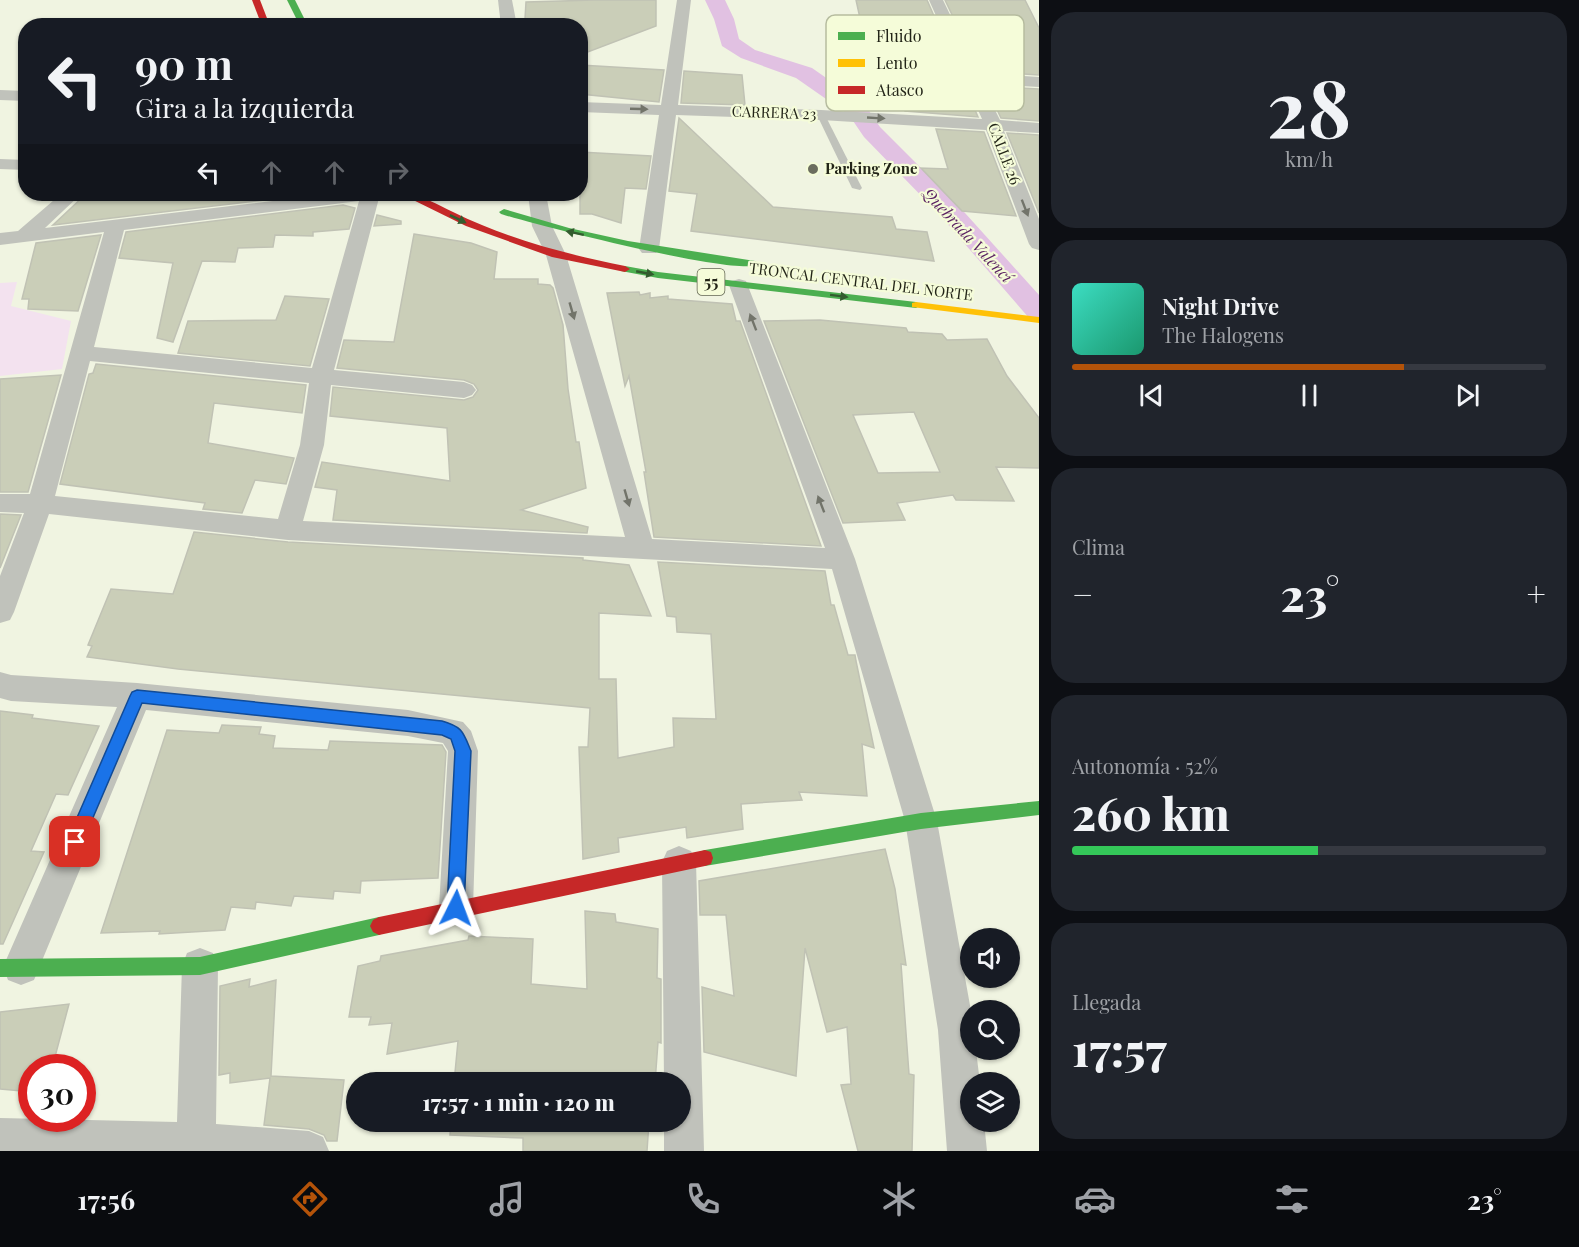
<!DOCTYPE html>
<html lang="es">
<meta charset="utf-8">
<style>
:root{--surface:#171b24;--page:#20242c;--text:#f1f3f6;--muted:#9ea1a6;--line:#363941;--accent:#b45309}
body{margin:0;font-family:"Playfair Display",serif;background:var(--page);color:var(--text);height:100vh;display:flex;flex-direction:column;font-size:22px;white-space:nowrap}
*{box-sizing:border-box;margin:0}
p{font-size:20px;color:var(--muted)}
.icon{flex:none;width:33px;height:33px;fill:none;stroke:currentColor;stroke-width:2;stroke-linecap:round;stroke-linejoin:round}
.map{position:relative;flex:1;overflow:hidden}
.sheet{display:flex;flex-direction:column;gap:12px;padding:12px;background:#0d0f14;width:540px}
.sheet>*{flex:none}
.guide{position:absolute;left:18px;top:18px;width:570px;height:183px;border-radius:24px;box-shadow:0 2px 4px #0004;background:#171b24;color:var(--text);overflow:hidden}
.fabs{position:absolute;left:960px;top:928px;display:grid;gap:12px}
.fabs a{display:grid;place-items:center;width:60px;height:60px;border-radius:50%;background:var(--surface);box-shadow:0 2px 4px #0004;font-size:30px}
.speed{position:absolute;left:18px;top:1054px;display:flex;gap:12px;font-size:30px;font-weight:700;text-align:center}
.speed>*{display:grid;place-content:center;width:78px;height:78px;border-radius:50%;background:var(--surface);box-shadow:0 2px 4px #0004;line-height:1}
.speed .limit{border:9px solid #d22;background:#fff;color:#111}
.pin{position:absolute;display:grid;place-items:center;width:51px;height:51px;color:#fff;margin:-26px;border-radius:12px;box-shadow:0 3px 9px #0006}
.me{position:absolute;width:66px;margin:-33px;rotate:3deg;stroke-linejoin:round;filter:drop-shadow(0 0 4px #0008)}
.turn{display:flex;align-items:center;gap:21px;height:126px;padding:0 18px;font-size:27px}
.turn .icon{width:78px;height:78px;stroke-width:2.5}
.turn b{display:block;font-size:42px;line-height:51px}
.lanes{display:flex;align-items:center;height:57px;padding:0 18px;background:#0003;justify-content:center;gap:30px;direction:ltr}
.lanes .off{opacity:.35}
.big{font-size:45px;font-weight:800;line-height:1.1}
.sheet .tile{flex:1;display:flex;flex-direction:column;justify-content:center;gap:9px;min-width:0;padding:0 21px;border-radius:24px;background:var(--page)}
.sheet .dial{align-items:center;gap:0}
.dial b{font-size:78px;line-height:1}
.song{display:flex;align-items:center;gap:18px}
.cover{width:72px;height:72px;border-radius:9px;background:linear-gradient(135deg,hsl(170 70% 55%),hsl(160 70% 35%))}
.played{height:6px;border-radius:3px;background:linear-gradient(90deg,var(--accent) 70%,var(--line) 70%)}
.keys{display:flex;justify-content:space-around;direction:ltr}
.heat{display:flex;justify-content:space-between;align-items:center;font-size:33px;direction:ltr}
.charge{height:9px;border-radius:4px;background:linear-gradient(90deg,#34c759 52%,var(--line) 0)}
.trip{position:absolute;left:346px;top:1072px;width:345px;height:60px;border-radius:30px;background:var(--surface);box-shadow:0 2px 4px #0004;font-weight:800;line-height:60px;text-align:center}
.tab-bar{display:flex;height:96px;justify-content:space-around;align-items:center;background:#090b0e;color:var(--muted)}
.tab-bar .icon{width:42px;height:42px}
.tab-bar .current{color:var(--accent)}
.tab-bar b{font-size:27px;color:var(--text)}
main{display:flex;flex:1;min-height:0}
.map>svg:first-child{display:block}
.green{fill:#f3e2ef}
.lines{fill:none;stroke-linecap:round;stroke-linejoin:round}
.canal{fill:#e1c1e2;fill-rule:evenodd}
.building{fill:#caceb8;stroke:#c0c2b4;stroke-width:1.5;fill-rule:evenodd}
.lane{fill:#c0c2bb;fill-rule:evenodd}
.street{fill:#c0c2bb;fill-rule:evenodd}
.fast{fill:#4caf50;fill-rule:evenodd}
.slow{fill:#ffc107;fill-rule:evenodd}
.jam{fill:#c62828;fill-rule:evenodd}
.oneway{fill:#72746a}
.oneway2{fill:#335c2e}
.route{fill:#1a73e8;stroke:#114b97;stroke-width:1.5}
.poi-dot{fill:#6b6d5e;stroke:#f5fcd9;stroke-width:2}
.labels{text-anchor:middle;stroke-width:4.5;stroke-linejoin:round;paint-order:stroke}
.far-street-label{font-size:15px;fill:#232518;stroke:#f5fcd9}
.far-poi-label{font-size:15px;font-weight:bold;fill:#232518;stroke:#f5fcd9;text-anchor:start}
.far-water-label{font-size:16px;font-style:italic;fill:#591f61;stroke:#f5fcd9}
.shield{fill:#f5fcd9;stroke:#626652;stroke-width:1.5}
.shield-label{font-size:16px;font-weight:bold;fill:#232518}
.key{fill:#f5fcd9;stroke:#b6bc9f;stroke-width:1.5}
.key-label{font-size:16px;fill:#232518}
</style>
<main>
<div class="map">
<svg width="1039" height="1151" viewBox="0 0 1039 1151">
<rect width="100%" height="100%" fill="#f0f4e1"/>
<!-- green -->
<path class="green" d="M17,282L11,306L71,321L62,369L0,376V283Z"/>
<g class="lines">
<!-- canal -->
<path class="canal" d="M705,0H725L734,19L739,39L755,50L812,68L865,105L880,127L956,203L1039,295V321L1029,318L938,213L864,137L849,115L796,78L741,58L722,46L714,19Z"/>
</g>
<!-- building -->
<g class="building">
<path d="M595,0H656V26L580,55V25L525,19L526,2Z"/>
<path d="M856,0H927L978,117L905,111L900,83H891L881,60L869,59Z"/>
<path d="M945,0H1025L1039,28V75L979,71Z"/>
<path d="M580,65L664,70L659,102L580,94Z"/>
<path d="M684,71L742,75L745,105L681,103Z"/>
<path d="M986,86L1039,89V121L1001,118Z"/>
<path d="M679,118L773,207L892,217L896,229L927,232L934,261L691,231L697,194L669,191Z"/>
<path d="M936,129L984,132L1016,216L962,211L921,168L948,169Z"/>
<path d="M1007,133L1039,135V213Z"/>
<path d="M580,152L651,156L646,189L625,188L621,223L592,214H580Z"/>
<path d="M86,194H301L306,195L53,225Z"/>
<path d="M343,205L355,208L349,229L313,232V236L275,235L273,247L238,248L235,262L202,261L173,342L157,338L173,263L119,258L126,232Z"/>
<path d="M377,215L401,221V224L374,226Z"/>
<path d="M414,234L471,243L497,252L494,279H538V284L550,285L553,288L563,325L568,389L576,442H579L586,488L521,510L588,527L587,533L333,520L337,490L315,487L322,462L450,481L447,428L330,416L333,387L464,400L473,397L478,390L474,384L464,380L337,368L344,340L394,342Z"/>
<path d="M101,235L78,311L28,309L29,299H22L36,243Z"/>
<path d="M639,292L640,295L650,293V298L668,296V299L732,304L736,321H740L821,546L654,537L644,472H646L629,376L625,386L607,293Z"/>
<path d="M285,296L329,299L310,366L178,353L188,321L276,320Z"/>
<path d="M820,320L906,328L908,332L942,334L947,340L987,339L1007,376L1039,418V468L996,467L1014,501L956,500L953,495L897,503L905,520L843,523L764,321ZM914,412L940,472L878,473L853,415Z"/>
<path d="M96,364L306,385L302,413L214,403L208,443L294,458L286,484L255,480L242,513L203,509L205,503L60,484L89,374L93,373Z"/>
<path d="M61,375L28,492H0V379Z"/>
<path d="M0,514L21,515L0,568Z"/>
<path d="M194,532L288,542L583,558V560L629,565L651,616L599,613V679H616L618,758L674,747L673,718L716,719L711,634L677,632L676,617L667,616L658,562L825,571L831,605H834L848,655H855L856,661L874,748L862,744L867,796L799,792L802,800L741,804L743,829L687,838L686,827L618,838L619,852L583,859L579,747H588L590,708L178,669L87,657L92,646L88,645L111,589L173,594Z"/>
<path d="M0,711L33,715L32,718L99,726L68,795L56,794L31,851L44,852L3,944H0Z"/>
<path d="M222,725L261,727L259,734L275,736L273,748L328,750L330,741L442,745L446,752L438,878L361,881L360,893L334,891L333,899L294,896L291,906L256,902L255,909L231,907L225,930L159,934L160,931L101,933L167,730L219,733Z"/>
<path d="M885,849L895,889L906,965L901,964L909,1074L914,1075L912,1151H858L841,1085L851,1084L847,1027L827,1032L805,948L796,1076L704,1052L702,987L734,996L726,915H700L699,881Z"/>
<path d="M585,911L615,914L616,922L658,929L657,978L661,979V1043L658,1042L655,1083H454L458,1041L387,1054L392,1023L369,1025L371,1017H349L358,966L380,961L381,956L468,940L469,936L533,939L531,984L587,989Z"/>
<path d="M250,979L249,987L276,980L271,1076L344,1080L337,1141H327L324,1135L309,1129L264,1125L270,1078L230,1083V1073L219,1075L220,986Z"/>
<path d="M69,1004L52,1068H32V1092L0,1089V1012Z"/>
<path d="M451,1122H649L647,1151H523V1138L450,1135Z"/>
</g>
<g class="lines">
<!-- lane -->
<path class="lane" d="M818,113L825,115L862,188L860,190L852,188L817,115Z"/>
<!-- street -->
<g class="street">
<path d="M498,0H512L517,26H501Z"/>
<path d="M677,0H691L678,105L821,110L982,119L929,0H943L978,73L1039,77V87L982,84L1000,120L1039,123V133L1004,131L1039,219V250L1032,248L1029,244L986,130L821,120L676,115L659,249L656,253H642L639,249L659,115L580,112V102L661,105Z"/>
<path d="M0,90L26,91V101L0,100Z"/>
<path d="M0,159L26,160V170L0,169Z"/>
<path d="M61,194H81L45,228L331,194H383L379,198L334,370L464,382L472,385L476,390L472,395L464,398L331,385L324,445L303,521L625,537L546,255L532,226L528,194H546L552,226L566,255L652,539L825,548L729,285L732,281L739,279L746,281L855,559L937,821L971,1011L970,1050H976L980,1083H970V1122H984L987,1151H947L938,1030L905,821L832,569L288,540L49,514L14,612L10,620L0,623V576L24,513L0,512V494H30L104,232L0,245V233L18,231ZM359,201L312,368L94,347L124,230ZM90,361L309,383L300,445L278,519L55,496Z"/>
<path d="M0,672L11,675L137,683L408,710L463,722L471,731L478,751L473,908L468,920L456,925L444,920L439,908L448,751L443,743L408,736L146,710L34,980L21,985L8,980L3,967L117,707L11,701L0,698Z"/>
<path d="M679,846L691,851L696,862L704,1151H664V1122H681V1083H664L662,862L667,851Z"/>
<path d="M200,948L213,953L218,966L216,1124L309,1131L323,1137L329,1151H0V1118L177,1122L182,966L187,953Z"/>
</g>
<!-- fast -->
<g class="fast">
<path d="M287,0H295L308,26H300Z"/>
<path d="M504,209L569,228L628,241L755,261L760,264C741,278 533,224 501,214L499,212Z"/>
<path d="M625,266L658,272L916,302L921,305L916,308L658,278L621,271V267Z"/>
<path d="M1039,801V815L921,829L705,866L699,864L697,858L699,852L705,850L921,813Z"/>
<path d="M379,917L385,920L388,926L385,932L379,935L200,975L0,977V959L200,957Z"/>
</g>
<!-- slow -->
<path class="slow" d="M916,302L1039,317V323L912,307V303Z"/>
<!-- jam -->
<g class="jam">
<path d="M252,0H260L270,26H262Z"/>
<path d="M401,194C418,192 437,205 453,212C508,239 565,254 625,266L630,269L625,272L552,257L466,226Z"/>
<path d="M705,850L711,852L713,858L711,864L705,866L379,935L373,932L370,926L373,920L379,917Z"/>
</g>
</g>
<!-- one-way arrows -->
<defs><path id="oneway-solid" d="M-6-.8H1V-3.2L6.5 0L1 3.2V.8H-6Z" transform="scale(1.5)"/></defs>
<g class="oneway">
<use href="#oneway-solid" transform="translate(639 109) rotate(2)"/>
<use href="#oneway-solid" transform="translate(876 118) rotate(3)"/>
<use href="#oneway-solid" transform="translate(1025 208) rotate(69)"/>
<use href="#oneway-solid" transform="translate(572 311) rotate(74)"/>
<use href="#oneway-solid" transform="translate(753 322) rotate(-111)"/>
<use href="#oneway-solid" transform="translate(627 498) rotate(74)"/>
<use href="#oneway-solid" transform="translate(821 504) rotate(-111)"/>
</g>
<g class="oneway2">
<use href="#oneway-solid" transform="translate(458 219) rotate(26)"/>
<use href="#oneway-solid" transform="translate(575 233) rotate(-168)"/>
<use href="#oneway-solid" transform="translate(645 273) rotate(11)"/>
<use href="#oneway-solid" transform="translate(839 296) rotate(7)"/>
</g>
<!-- route -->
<path class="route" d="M137,690L442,721C463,727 463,732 471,751L464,908L462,914L456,916L450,914L447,908L455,751L451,739L442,735L142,703L80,848L75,850L69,848L66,842L69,836L130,696L132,692Z"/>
<!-- markers -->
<circle class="poi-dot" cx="813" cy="169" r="6"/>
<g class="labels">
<!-- far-street labels -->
<g class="far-street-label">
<text transform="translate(774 113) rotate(2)" y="5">CARRERA 23</text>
<text transform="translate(1004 154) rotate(69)" y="5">CALLE 26</text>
<text transform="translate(861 282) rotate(7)" y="5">TRONCAL CENTRAL DEL NORTE</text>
</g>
<!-- far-poi labels -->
<g class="far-poi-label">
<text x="825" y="174">Parking Zone</text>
</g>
<!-- far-water labels -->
<g class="far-water-label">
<text transform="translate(968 235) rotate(47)" y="6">Quebrada Valencí</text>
</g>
<!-- shield labels -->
<rect class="shield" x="697.5" y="269" width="27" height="26" rx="4.5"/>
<g class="shield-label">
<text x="711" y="288">55</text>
</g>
</g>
<!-- legend -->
<rect x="826" y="15" width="198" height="96" rx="9" class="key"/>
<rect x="838" y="32" width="27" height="8" fill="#4caf50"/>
<rect x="838" y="59" width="27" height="8" fill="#ffc107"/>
<rect x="838" y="86" width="27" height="8" fill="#c62828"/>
<g class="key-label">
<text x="876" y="42">Fluido</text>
<text x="876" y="69">Lento</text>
<text x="876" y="96">Atasco</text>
</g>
</svg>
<div class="fabs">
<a><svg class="icon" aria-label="sound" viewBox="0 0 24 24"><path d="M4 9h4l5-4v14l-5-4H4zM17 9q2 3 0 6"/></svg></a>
<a><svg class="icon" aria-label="search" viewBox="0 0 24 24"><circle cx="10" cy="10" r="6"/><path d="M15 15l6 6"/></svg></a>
<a><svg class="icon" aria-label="layers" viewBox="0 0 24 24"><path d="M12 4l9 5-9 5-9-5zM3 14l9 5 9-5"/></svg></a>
</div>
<div class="speed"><div class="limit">30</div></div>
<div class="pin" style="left:75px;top:842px;background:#d93025"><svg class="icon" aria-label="arrive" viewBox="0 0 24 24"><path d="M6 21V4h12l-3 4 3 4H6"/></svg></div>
<svg class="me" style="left:456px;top:908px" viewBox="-20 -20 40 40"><path d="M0-17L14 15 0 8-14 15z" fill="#1a73e8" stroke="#fff" stroke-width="4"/></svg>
<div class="trip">17:57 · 1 min · 120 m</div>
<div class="guide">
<div class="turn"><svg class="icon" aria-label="left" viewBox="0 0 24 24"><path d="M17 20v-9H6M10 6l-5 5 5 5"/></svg><div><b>90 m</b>Gira a la izquierda</div></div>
<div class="lanes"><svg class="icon" aria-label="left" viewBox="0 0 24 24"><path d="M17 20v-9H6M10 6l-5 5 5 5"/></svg><svg class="icon off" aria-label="ahead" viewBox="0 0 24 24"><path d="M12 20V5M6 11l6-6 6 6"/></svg><svg class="icon off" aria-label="ahead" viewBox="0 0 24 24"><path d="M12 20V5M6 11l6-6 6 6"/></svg><svg class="icon off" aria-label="right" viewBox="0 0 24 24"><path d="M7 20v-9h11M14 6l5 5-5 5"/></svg></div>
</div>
</div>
<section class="sheet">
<div class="tile dial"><b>28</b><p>km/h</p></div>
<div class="tile">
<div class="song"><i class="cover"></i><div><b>Night Drive</b><p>The Halogens</p></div></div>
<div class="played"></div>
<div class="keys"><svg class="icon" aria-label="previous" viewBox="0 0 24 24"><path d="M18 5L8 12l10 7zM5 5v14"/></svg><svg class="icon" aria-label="pause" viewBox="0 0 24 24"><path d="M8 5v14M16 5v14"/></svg><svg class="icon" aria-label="next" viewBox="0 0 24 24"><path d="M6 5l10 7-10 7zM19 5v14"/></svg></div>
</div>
<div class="tile"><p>Clima</p>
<div class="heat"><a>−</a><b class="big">23°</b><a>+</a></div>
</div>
<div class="tile"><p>Autonomía · 52%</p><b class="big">260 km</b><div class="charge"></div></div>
<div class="tile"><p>Llegada</p><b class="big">17:57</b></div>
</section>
</main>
<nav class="tab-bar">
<b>17:56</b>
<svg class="icon current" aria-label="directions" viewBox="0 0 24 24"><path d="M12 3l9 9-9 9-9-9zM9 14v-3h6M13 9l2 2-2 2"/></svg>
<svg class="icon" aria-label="music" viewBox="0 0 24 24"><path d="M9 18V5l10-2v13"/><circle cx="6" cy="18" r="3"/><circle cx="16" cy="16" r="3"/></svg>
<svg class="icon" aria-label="phone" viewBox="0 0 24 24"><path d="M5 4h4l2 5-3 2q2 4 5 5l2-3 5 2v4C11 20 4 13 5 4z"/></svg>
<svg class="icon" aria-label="climate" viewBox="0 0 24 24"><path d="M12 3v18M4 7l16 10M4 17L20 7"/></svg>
<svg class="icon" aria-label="car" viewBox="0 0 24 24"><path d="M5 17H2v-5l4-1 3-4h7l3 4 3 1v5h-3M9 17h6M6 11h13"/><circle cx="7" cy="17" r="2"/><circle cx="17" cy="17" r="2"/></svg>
<svg class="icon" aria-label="filters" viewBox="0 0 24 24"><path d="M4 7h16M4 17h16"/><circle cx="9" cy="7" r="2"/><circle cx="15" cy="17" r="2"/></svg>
<b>23°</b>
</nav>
